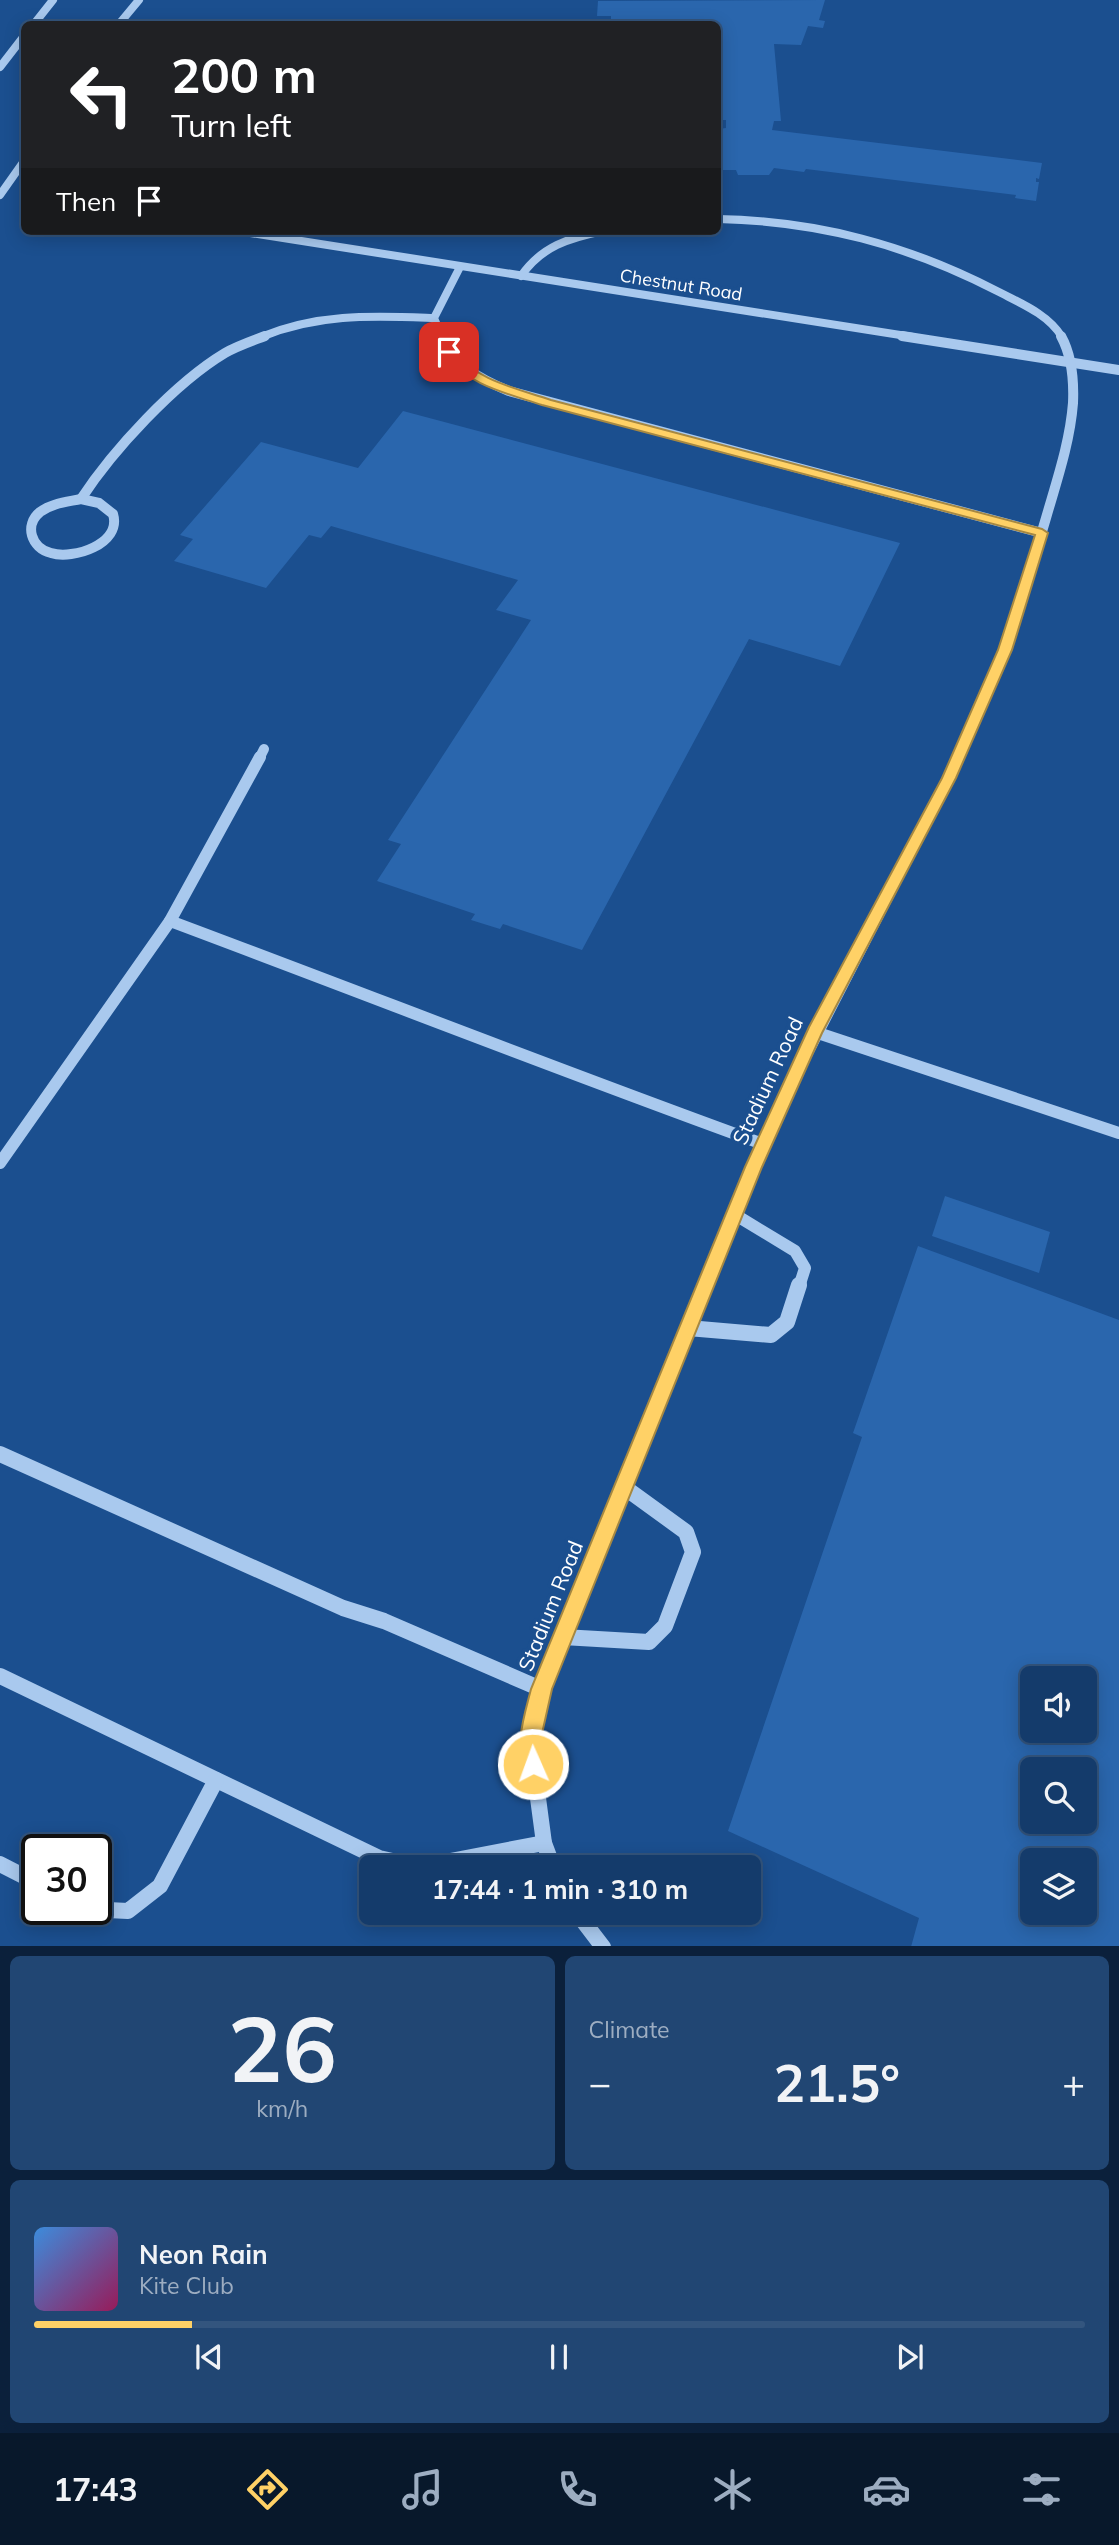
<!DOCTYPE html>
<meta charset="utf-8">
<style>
:root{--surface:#143b6b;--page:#214673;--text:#f1f3f6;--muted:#9dadc1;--line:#33557e;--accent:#ffd166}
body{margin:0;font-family:Mulish,sans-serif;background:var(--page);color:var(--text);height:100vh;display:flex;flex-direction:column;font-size:26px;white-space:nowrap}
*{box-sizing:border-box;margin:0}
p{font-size:23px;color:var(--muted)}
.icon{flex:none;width:38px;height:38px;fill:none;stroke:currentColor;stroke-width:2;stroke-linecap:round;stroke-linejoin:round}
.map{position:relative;height:1946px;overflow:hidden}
.details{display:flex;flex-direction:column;gap:10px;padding:10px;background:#0b203b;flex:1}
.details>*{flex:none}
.banner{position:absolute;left:21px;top:21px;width:700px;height:214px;border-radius:10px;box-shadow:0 4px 18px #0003,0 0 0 2px var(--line);background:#202124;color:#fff;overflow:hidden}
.fabs{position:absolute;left:1020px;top:1666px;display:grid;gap:14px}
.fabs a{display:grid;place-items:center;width:77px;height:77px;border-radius:10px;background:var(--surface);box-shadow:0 4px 18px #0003,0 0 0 2px var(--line);font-size:35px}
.speed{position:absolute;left:21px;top:1834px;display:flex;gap:14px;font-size:35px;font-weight:700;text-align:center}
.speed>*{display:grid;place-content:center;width:91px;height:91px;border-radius:50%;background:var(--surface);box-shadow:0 4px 18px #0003,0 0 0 2px var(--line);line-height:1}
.speed .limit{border:4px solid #111;border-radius:10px;background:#fff;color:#111}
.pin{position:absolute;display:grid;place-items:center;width:60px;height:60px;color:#fff;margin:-30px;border-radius:14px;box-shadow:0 4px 10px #0006}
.me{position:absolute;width:77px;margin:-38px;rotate:358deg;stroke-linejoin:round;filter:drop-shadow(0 0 5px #0008)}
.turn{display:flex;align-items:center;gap:24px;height:147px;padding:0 35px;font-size:32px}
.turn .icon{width:91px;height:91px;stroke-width:2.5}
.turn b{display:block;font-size:49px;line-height:60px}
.then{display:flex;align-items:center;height:66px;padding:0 35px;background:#0003;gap:14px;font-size:26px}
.big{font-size:52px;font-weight:700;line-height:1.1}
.details .widget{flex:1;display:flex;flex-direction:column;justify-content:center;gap:10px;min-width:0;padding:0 24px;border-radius:10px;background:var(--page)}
.details .dial{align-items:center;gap:0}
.dial b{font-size:91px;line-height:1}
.song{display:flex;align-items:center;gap:21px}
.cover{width:84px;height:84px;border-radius:10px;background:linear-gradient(135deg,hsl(210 70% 55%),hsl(330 70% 35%))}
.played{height:7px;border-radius:4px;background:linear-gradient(90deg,var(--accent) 15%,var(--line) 15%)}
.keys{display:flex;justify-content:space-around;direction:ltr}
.heat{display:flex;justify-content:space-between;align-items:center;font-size:38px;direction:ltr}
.details .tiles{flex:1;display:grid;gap:10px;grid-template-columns:1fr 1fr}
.widget:last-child{grid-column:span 2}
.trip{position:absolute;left:359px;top:1855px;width:402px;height:70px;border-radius:10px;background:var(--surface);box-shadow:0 4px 18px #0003,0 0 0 2px var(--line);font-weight:700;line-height:70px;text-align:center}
.tab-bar{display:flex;height:112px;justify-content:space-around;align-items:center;background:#08182b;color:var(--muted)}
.tab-bar .icon{width:49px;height:49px}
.tab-bar .on{color:var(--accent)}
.tab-bar b{font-size:32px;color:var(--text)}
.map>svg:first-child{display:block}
.building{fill:#2a66ad;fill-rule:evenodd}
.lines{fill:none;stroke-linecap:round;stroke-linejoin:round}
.minor-far3{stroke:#a9c9ee;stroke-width:8}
.minor-far2{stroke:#a9c9ee;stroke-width:10}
.minor-far1{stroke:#a9c9ee;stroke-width:12}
.minor{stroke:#a9c9ee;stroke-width:16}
.route{fill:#ffd166;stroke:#a68842;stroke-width:2}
.labels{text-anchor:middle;stroke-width:7;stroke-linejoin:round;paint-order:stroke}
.far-street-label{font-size:18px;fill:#fff;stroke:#1b4f8f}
.street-label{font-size:21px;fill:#fff;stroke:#1b4f8f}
</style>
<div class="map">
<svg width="1119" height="1947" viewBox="0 0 1119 1947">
<rect width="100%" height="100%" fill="#1b4f8f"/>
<!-- building -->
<g class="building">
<path d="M825,0L819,20L825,21L823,28L808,26L801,45L774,44L781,121H774L772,130L1042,163L1039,179L1036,178V182H1039L1036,201L1015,198L1016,195L806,169L804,172L774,168L769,175H738L736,170H718V129L726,128V120H720L718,102V24H597V21H611V16H597L598,1Z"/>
<path d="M403,411L900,543L840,666L749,639L582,950L503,924L500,929L471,920L475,914L377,881L401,844L388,840L531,620L496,610L518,580L331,526L321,538L309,535L266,588L174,561L193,539L180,535L261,442L358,468Z"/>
<path d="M945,1196L1050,1232L1039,1273L932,1236Z"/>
<path d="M918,1246L1119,1320V1947H911L919,1918L728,1831L862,1437L853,1433ZM1032,1678H1085V1731H1032ZM1032,1769H1085V1822H1032ZM1032,1860H1085V1913H1032Z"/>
</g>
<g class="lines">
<!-- minor-far3 -->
<g class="minor-far3">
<path d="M34,24L53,0"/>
<path d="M119,24L139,0"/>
<path d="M0,67L24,36"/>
<path d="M0,195L24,161"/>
<path d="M718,219C818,221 908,245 997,291C1020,303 1048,314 1062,337"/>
<path d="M238,231L913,337"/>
<path d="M521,276C542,246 569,238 603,231"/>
<path d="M261,337C319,313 373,316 434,318"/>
<path d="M442,337L434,318L460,267"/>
</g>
<!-- minor-far2 -->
<g class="minor-far2">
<path d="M441,336C456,365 479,379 509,391L1042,533"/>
<path d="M902,336L1119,370"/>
<path d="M81,499C113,450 175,383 225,353C237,346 252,341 265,336"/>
<path d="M81,499L99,503L113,514C122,544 73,560 51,553C31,548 24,525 40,512C52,503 67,502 81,499Z"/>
<path d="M259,759L264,749"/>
<path d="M958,759C995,682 1022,600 1046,518C1057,480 1070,442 1073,403C1074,380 1072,356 1061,336"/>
</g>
<!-- minor-far1 -->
<g class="minor-far1">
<path d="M260,757L170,921C368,995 564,1072 763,1144"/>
<path d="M815,1032L1119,1133"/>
<path d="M0,1163L170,921"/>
<path d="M734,1214L795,1251L805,1268L799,1287"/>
<path d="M705,1287L785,1096L959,757"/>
</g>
<!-- minor -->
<g class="minor">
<path d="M688,1328L771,1335L787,1322L799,1285"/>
<path d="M0,1454L343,1608L384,1621L541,1689"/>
<path d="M563,1637L649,1642L665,1626L693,1552L686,1532L624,1487"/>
<path d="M0,1676L379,1858L419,1867L544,1843"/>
<path d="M0,1864L37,1883"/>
<path d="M553,1867L544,1843L530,1738L541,1689L705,1285"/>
<path d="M87,1909L128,1911L160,1886L216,1780"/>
<path d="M577,1913L603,1947"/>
</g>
</g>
<!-- route -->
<path class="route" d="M445,350H453C476,381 516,388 551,400L1042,529L1048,533L1012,650L956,778L822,1033L762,1167L552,1689L541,1738L544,1764L541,1772L533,1775L526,1772C514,1744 524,1717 531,1689L745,1167L809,1027L942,778L998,650L1035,535L542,405C506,393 466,385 443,352Z"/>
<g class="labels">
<!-- far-street labels -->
<g class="far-street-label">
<text transform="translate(681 285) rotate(9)" y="6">Chestnut Road</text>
</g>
<!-- street labels -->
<g class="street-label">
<text transform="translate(768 1081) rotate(-65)" y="7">Stadium Road</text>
<text transform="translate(551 1606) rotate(-68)" y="7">Stadium Road</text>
</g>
</g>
</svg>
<div class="fabs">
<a><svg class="icon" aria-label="sound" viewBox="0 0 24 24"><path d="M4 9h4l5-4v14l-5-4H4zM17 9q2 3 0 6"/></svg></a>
<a><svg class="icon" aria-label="search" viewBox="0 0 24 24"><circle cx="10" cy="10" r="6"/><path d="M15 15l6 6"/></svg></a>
<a><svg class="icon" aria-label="layers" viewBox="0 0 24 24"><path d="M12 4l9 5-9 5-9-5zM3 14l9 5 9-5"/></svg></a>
</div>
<div class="speed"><div class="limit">30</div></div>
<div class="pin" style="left:449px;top:352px;background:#d93025"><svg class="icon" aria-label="arrive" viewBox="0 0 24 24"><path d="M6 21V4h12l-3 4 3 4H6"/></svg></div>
<svg class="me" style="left:533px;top:1764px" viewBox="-20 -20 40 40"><circle r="17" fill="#ffd166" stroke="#fff" stroke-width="3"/><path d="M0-11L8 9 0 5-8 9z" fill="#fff"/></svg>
<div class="trip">17:44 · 1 min · 310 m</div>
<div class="banner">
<div class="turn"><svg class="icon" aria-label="left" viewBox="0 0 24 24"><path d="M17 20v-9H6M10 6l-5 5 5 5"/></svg><div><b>200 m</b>Turn left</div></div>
<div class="then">Then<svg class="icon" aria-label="arrive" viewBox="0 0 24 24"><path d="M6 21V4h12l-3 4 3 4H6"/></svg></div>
</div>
</div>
<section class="details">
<div class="tiles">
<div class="widget dial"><b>26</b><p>km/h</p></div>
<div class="widget"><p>Climate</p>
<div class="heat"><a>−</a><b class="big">21.5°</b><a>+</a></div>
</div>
<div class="widget">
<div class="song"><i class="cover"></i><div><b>Neon Rain</b><p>Kite Club</p></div></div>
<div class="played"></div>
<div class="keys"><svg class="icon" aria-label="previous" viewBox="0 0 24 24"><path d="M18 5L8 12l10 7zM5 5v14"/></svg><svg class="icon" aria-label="pause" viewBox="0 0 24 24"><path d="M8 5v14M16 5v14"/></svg><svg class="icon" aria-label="next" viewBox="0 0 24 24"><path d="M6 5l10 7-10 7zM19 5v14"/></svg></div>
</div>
</div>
</section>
<nav class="tab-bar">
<b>17:43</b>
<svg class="icon on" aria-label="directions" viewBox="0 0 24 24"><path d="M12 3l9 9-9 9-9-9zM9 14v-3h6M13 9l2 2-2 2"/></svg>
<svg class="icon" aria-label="music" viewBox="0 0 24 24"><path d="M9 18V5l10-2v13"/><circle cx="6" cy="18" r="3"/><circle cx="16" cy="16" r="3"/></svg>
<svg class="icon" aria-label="phone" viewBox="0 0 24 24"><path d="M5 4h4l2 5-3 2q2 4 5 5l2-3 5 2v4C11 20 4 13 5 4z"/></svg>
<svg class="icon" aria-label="climate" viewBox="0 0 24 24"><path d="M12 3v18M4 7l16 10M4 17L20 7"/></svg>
<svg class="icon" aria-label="car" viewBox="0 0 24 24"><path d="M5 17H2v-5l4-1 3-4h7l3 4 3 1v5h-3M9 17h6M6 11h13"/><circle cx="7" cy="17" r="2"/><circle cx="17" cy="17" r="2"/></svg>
<svg class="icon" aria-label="filters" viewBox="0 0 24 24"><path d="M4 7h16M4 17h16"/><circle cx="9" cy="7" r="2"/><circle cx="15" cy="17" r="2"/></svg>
</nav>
